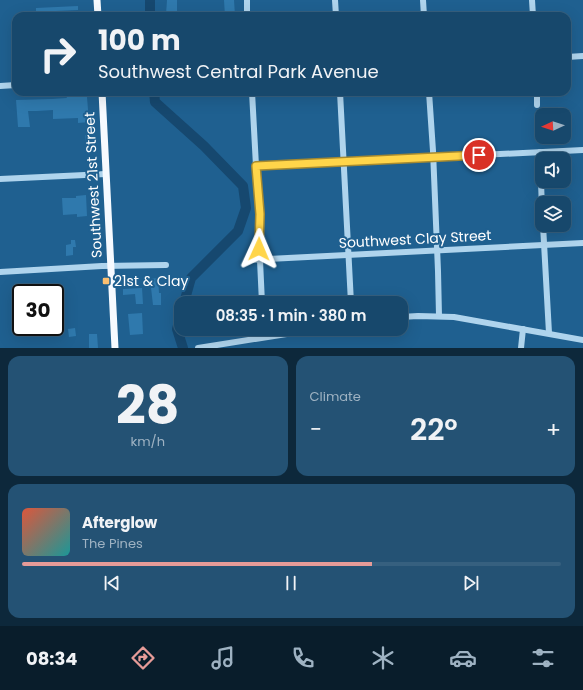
<!DOCTYPE html>
<meta charset="utf-8">
<style>
:root{--surface:#17486c;--page:#245274;--text:#f1f3f6;--muted:#9eb2c2;--line:#36607f;--accent:#e69b98}
body{margin:0;font-family:Poppins,sans-serif;background:var(--page);color:var(--text);height:100vh;display:flex;flex-direction:column;font-size:15px;white-space:nowrap}
*{box-sizing:border-box;margin:0}
p{font-size:13px;color:var(--muted)}
.icon{flex:none;width:22px;height:22px;fill:none;stroke:currentColor;stroke-width:2;stroke-linecap:round;stroke-linejoin:round}
.map{position:relative;height:348px;overflow:hidden}
.drawer{display:flex;flex-direction:column;gap:8px;padding:8px;background:#0d283b;flex:1}
.drawer>*{flex:none}
.banner{position:absolute;left:12px;top:12px;width:559px;height:84px;border-radius:12px;box-shadow:0 4px 16px #0002,0 0 0 1px var(--line);background:#17486c;color:var(--text);overflow:hidden}
.needle{width:26px;rotate:267deg}
.tools{position:absolute;left:535px;top:108px;display:grid;gap:8px}
.tools a{display:grid;place-items:center;width:36px;height:36px;border-radius:8px;background:var(--surface);box-shadow:0 4px 16px #0002,0 0 0 1px var(--line);font-size:20px}
.speed{position:absolute;left:12px;top:284px;display:flex;gap:8px;font-size:20px;font-weight:700;text-align:center}
.speed>*{display:grid;place-content:center;width:52px;height:52px;border-radius:50%;background:var(--surface);box-shadow:0 4px 16px #0002,0 0 0 1px var(--line);line-height:1}
.speed .limit{border:2px solid #111;border-radius:6px;background:#fff;color:#111}
.pin{position:absolute;display:grid;place-items:center;width:34px;height:34px;color:#fff;margin:-17px;border:2px solid #fff;border-radius:50%;box-shadow:0 1px 4px #0007}
.me{position:absolute;width:44px;margin:-22px;rotate:1deg;stroke-linejoin:round;filter:drop-shadow(0 0 3px #0008)}
.turn{display:flex;align-items:center;gap:14px;height:84px;padding:0 20px;font-size:18px}
.turn .icon{width:52px;height:52px;stroke-width:2.5}
.turn b{display:block;font-size:28px;line-height:34px}
.big{font-size:30px;font-weight:600;line-height:1.1}
.drawer .card{flex:1;display:flex;flex-direction:column;justify-content:center;gap:6px;min-width:0;padding:0 14px;border-radius:12px;background:var(--page)}
.drawer .dial{align-items:center;gap:0}
.dial b{font-size:52px;line-height:1}
.song{display:flex;align-items:center;gap:12px}
.cover{width:48px;height:48px;border-radius:6px;background:linear-gradient(135deg,hsl(10 70% 55%),hsl(180 70% 35%))}
.played{height:4px;border-radius:2px;background:linear-gradient(90deg,var(--accent) 65%,var(--line) 65%)}
.keys{display:flex;justify-content:space-around;direction:ltr}
.heat{display:flex;justify-content:space-between;align-items:center;font-size:22px;direction:ltr}
.drawer .tiles{flex:1;display:grid;gap:8px;grid-template-columns:1fr 1fr}
.card:last-child{grid-column:span 2}
.trip{position:absolute;left:174px;top:296px;width:234px;height:40px;border-radius:12px;background:var(--surface);box-shadow:0 4px 16px #0002,0 0 0 1px var(--line);font-weight:600;line-height:40px;text-align:center}
.tabs{display:flex;height:64px;justify-content:space-around;align-items:center;background:#091d2b;color:var(--muted)}
.tabs .icon{width:28px;height:28px}
.tabs .current{color:var(--accent)}
.tabs b{font-size:18px;color:var(--text)}
.map>svg:first-child{display:block}
.lines{fill:none;stroke-linecap:round;stroke-linejoin:round}
.river{stroke:#16486f;stroke-width:10}
.building{fill:#2f79ad}
.minor{stroke:#afd4ed;stroke-width:6}
.major{stroke:#f6faff;stroke-width:7}
.route-casing{stroke:#a68a30;stroke-width:10}
.route{stroke:#ffd54a;stroke-width:7}
.poi-dot{fill:#fbbf70;stroke:#1f6090;stroke-width:1.5}
.labels{text-anchor:middle;stroke-width:4;stroke-linejoin:round;paint-order:stroke}
.street-label{font-size:14px;fill:#fff;stroke:#1f6090}
.poi-label{font-size:14px;fill:#fff;stroke:#1f6090;text-anchor:start}
</style>
<div class="map">
<svg width="583" height="348" viewBox="0 0 583 348">
<rect width="100%" height="100%" fill="#1f6090"/>
<g class="lines">
<!-- river -->
<g class="river">
<path d="M150,16V0"/>
<path d="M154,92L155,102L204,146L243,186L246,208L238,231L191,278L184,303"/>
<path d="M181,315L177,329L183,348"/>
</g>
</g>
<!-- building -->
<g class="building">
<path d="M167,0H177V16L166,15Z"/>
<path d="M224,0H234L235,16H225Z"/>
<path d="M78,6V10L56,11V16H39L38,12H36V8Z"/>
<path d="M66,96H79V97H87L89,122L78,123V118L53,119V110L37,111H28L30,127H18L16,100L52,99L67,98Z"/>
<path d="M95,134V142H86L85,135Z"/>
<path d="M86,195L87,216L77,217V214L63,215L62,198H76V196Z"/>
<path d="M71,240H75L76,247H73V255L66,256V245L71,244Z"/>
<path d="M158,278L159,293H161V305H153L150,279Z"/>
<path d="M142,288L143,304H136L135,294L123,295V289Z"/>
<path d="M142,313L143,334L130,335L128,314Z"/>
<path d="M75,328L76,336L69,337L68,329Z"/>
<path d="M89,334H97L98,348H89Z"/>
</g>
<g class="lines">
<!-- minor -->
<g class="minor">
<path d="M247,0V16"/>
<path d="M335,0L336,16"/>
<path d="M423,0L424,16"/>
<path d="M532,0L533,16"/>
<path d="M567,57L583,56"/>
<path d="M0,86L16,85"/>
<path d="M252,92L256,166L260,214L259,239L262,303"/>
<path d="M340,92L351,303"/>
<path d="M429,92L433,151L438,271L439,316"/>
<path d="M537,92V105"/>
<path d="M540,152L542,210"/>
<path d="M256,166L583,150"/>
<path d="M0,179L106,174"/>
<path d="M543,225L549,333"/>
<path d="M248,260L583,243"/>
<path d="M0,272L102,266L166,265"/>
<path d="M401,317L418,316L454,317L583,340"/>
<path d="M198,348L318,329"/>
<path d="M521,348L523,329"/>
</g>
<!-- major -->
<g class="major">
<path d="M97,0L98,16"/>
<path d="M102,92L115,348"/>
</g>
</g>
<g class="lines">
<!-- route casing -->
<g class="route-casing">
<path id="route" d="M259,249L260,214L256,166L479,155"/>
</g>
<!-- route -->
<use href="#route" class="route"/>
</g>
<!-- markers -->
<rect class="poi-dot" x="102" y="277" width="8" height="8" rx="2"/>
<g class="labels">
<!-- street labels -->
<g class="street-label">
<text transform="translate(93 185) rotate(-93)" y="5">Southwest 21st Street</text>
<text transform="translate(415 239) rotate(-3)" y="5">Southwest Clay Street</text>
</g>
<!-- poi labels -->
<g class="poi-label">
<text x="114" y="286">21st &amp; Clay</text>
</g>
</g>
</svg>
<div class="tools">
<a><svg class="needle" viewBox="-14 -14 28 28"><path d="M0-13l5 13h-10z" fill="#e53935"/><path d="M0 13l5-13h-10z" fill="#9eb2c2"/></svg></a>
<a><svg class="icon" aria-label="sound" viewBox="0 0 24 24"><path d="M4 9h4l5-4v14l-5-4H4zM17 9q2 3 0 6"/></svg></a>
<a><svg class="icon" aria-label="layers" viewBox="0 0 24 24"><path d="M12 4l9 5-9 5-9-5zM3 14l9 5 9-5"/></svg></a>
</div>
<div class="speed"><div class="limit">30</div></div>
<div class="pin" style="left:479px;top:155px;background:#d93025"><svg class="icon" aria-label="arrive" viewBox="0 0 24 24"><path d="M6 21V4h12l-3 4 3 4H6"/></svg></div>
<svg class="me" style="left:259px;top:249px" viewBox="-20 -20 40 40"><path d="M0-17L14 15 0 8-14 15z" fill="#ffd54a" stroke="#fff" stroke-width="4"/></svg>
<div class="trip">08:35 · 1 min · 380 m</div>
<div class="banner">
<div class="turn"><svg class="icon" aria-label="right" viewBox="0 0 24 24"><path d="M7 20v-9h11M14 6l5 5-5 5"/></svg><div><b>100 m</b>Southwest Central Park Avenue</div></div>
</div>
</div>
<section class="drawer">
<div class="tiles">
<div class="card dial"><b>28</b><p>km/h</p></div>
<div class="card"><p>Climate</p>
<div class="heat"><a>−</a><b class="big">22°</b><a>+</a></div>
</div>
<div class="card">
<div class="song"><i class="cover"></i><div><b>Afterglow</b><p>The Pines</p></div></div>
<div class="played"></div>
<div class="keys"><svg class="icon" aria-label="previous" viewBox="0 0 24 24"><path d="M18 5L8 12l10 7zM5 5v14"/></svg><svg class="icon" aria-label="pause" viewBox="0 0 24 24"><path d="M8 5v14M16 5v14"/></svg><svg class="icon" aria-label="next" viewBox="0 0 24 24"><path d="M6 5l10 7-10 7zM19 5v14"/></svg></div>
</div>
</div>
</section>
<nav class="tabs">
<b>08:34</b>
<svg class="icon current" aria-label="directions" viewBox="0 0 24 24"><path d="M12 3l9 9-9 9-9-9zM9 14v-3h6M13 9l2 2-2 2"/></svg>
<svg class="icon" aria-label="music" viewBox="0 0 24 24"><path d="M9 18V5l10-2v13"/><circle cx="6" cy="18" r="3"/><circle cx="16" cy="16" r="3"/></svg>
<svg class="icon" aria-label="phone" viewBox="0 0 24 24"><path d="M5 4h4l2 5-3 2q2 4 5 5l2-3 5 2v4C11 20 4 13 5 4z"/></svg>
<svg class="icon" aria-label="climate" viewBox="0 0 24 24"><path d="M12 3v18M4 7l16 10M4 17L20 7"/></svg>
<svg class="icon" aria-label="car" viewBox="0 0 24 24"><path d="M5 17H2v-5l4-1 3-4h7l3 4 3 1v5h-3M9 17h6M6 11h13"/><circle cx="7" cy="17" r="2"/><circle cx="17" cy="17" r="2"/></svg>
<svg class="icon" aria-label="filters" viewBox="0 0 24 24"><path d="M4 7h16M4 17h16"/><circle cx="9" cy="7" r="2"/><circle cx="15" cy="17" r="2"/></svg>
</nav>
